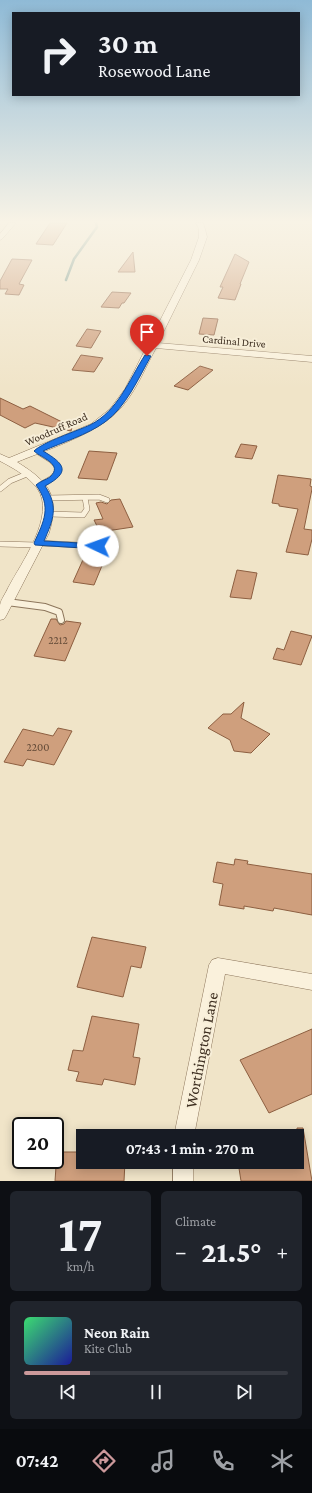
<!DOCTYPE html>
<meta charset="utf-8">
<style>
:root{--surface:#171b24;--page:#20242c;--text:#f1f3f6;--muted:#9ea1a6;--line:#363941;--accent:#cc999b}
body{margin:0;font-family:"Crimson Pro",serif;background:var(--page);color:var(--text);height:100vh;display:flex;flex-direction:column;font-size:15px;white-space:nowrap}
*{box-sizing:border-box;margin:0}
p{font-size:13px;color:var(--muted)}
.icon{flex:none;width:22px;height:22px;fill:none;stroke:currentColor;stroke-width:2;stroke-linecap:round;stroke-linejoin:round}
.map{position:relative;height:1181px;overflow:hidden}
.details{display:flex;flex-direction:column;gap:10px;padding:10px;background:#0d0f14;flex:1}
.details>*{flex:none}
.top-card{position:absolute;left:12px;top:12px;width:288px;height:84px;border-radius:0px;box-shadow:0 2px 10px #0003;background:#171b24;color:var(--text);overflow:hidden}
.speed{position:absolute;left:12px;top:1117px;display:flex;gap:8px;font-size:20px;font-weight:700;text-align:center}
.speed>*{display:grid;place-content:center;width:52px;height:52px;border-radius:50%;background:var(--surface);box-shadow:0 2px 10px #0003;line-height:1}
.speed .limit{border:2px solid #111;border-radius:6px;background:#fff;color:#111}
.pin{position:absolute;display:grid;place-items:center;width:34px;height:34px;color:#fff;margin:-41px -17px;border-radius:50% 50% 50% 0;rotate:-45deg;box-shadow:0 0 4px #0007}
.pin .icon{rotate:45deg}
.me{position:absolute;width:44px;margin:-22px;rotate:273deg;stroke-linejoin:round;filter:drop-shadow(0 0 3px #0008)}
.turn{display:flex;align-items:center;gap:14px;height:84px;padding:0 20px;font-size:18px}
.turn .icon{width:52px;height:52px;stroke-width:2.5}
.turn b{display:block;font-size:28px;line-height:34px}
.big{font-size:30px;font-weight:700;line-height:1.1}
.details .card{flex:1;display:flex;flex-direction:column;justify-content:center;gap:6px;min-width:0;padding:0 14px;border-radius:6px;background:var(--page)}
.details .dial{align-items:center;gap:0}
.dial b{font-size:52px;line-height:1}
.song{display:flex;align-items:center;gap:12px}
.cover{width:48px;height:48px;border-radius:6px;background:linear-gradient(135deg,hsl(140 70% 55%),hsl(240 70% 35%))}
.played{height:4px;border-radius:2px;background:linear-gradient(90deg,var(--accent) 25%,var(--line) 25%)}
.keys{display:flex;justify-content:space-around;direction:ltr}
.heat{display:flex;justify-content:space-between;align-items:center;font-size:22px;direction:ltr}
.details .tiles{flex:1;display:grid;gap:10px;grid-template-columns:1fr 1fr}
.card:last-child{grid-column:span 2}
.trip{position:absolute;left:76px;top:1129px;width:228px;height:40px;border-radius:0px;background:var(--surface);box-shadow:0 2px 10px #0003;font-weight:700;line-height:40px;text-align:center}
.tabs{display:flex;height:64px;justify-content:space-around;align-items:center;background:#090b0e;color:var(--muted)}
.tabs .icon{width:28px;height:28px}
.tabs .current{color:var(--accent)}
.tabs b{font-size:18px;color:var(--text)}
.map>svg:first-child{display:block}
.lines{fill:none;stroke-linecap:round;stroke-linejoin:round}
.stream{stroke:#6f938a;stroke-width:2.5}
.building{fill:#cf9f7d;stroke:#8d5f41}
.service-far1-casing{stroke:#8d765c;stroke-width:6}
.service-casing{stroke:#8d765c;stroke-width:8}
.minor-casing{stroke:#8d765c;stroke-width:1}
.service-far1{stroke:#faf1dc;stroke-width:5}
.service{stroke:#faf1dc;stroke-width:6}
.minor{fill:#faf1dc;fill-rule:evenodd}
.route{fill:#1a73e8;stroke:#114b97}
.labels{text-anchor:middle;stroke-width:4;stroke-linejoin:round;paint-order:stroke}
.far-street-label{font-size:11px;fill:#3d2e20;stroke:#f7eed8}
.number-label{font-size:11px;fill:#624a37}
.near-street-label{font-size:16px;fill:#3d2e20;stroke:#f7eed8}
</style>
<div class="map">
<svg width="312" height="1181" viewBox="0 0 312 1181">
<rect width="100%" height="100%" fill="#f0e4c8"/>
<g class="lines">
<!-- stream -->
<path class="stream" d="M66,280L74,259L97,227L96,223"/>
</g>
<!-- building -->
<g class="building">
<path d="M50,223H67L53,245L36,244Z"/>
<path d="M133,252L135,272H118Z"/>
<path d="M235,254L249,262L240,284H241L235,300L218,298L223,287H220Z"/>
<path d="M12,259L32,260L19,284L24,285L19,295L5,294L8,289H0V281Z"/>
<path d="M112,292L131,293L124,303H122L119,308L101,307Z"/>
<path d="M203,318L218,319L214,335L199,334Z"/>
<path d="M87,329L101,331L91,348L76,346Z"/>
<path d="M81,355L103,358L94,372L72,370Z"/>
<path d="M200,366L213,370L188,390L174,386Z"/>
<path d="M0,398L23,409L30,406L72,427L71,431L35,423L25,428L0,415Z"/>
<path d="M241,444L257,446L252,459L235,457Z"/>
<path d="M89,451L117,453L107,480L78,478Z"/>
<path d="M278,475L311,479L310,486L312,487V489L304,529L312,530V539L308,555L286,552L298,509L279,506V504L272,503Z"/>
<path d="M120,499L133,527L100,532L94,520L103,519L96,503L101,502L107,504L111,500Z"/>
<path d="M86,553L91,554L94,558L99,555L106,556L94,585L73,582Z"/>
<path d="M237,570L257,573L251,599L230,597Z"/>
<path d="M51,619H56L60,625L64,624L66,621L81,623L65,661L34,656Z"/>
<path d="M291,631L312,636L301,665L273,659L277,648L284,650Z"/>
<path d="M244,702L241,718L270,734L251,753L234,751L230,740L208,728L223,714H231Z"/>
<path d="M58,728L72,731L54,765L27,759L23,766L4,762L23,729L53,736Z"/>
<path d="M235,859L248,861L247,864L312,874V915L274,908L273,911L244,906V909L219,905L223,884L213,882L217,862L234,865Z"/>
<path d="M92,937L146,947L141,968L131,966L123,997L77,987Z"/>
<path d="M92,1016L139,1024L133,1057L140,1058L135,1085L104,1079L102,1085L76,1081L79,1072L68,1070L73,1050L83,1051Z"/>
<path d="M312,1029V1094L269,1113L240,1060Z"/>
<path d="M297,1128H303L312,1181H241L238,1162H297Z"/>
<path d="M57,1152H83V1162H125L124,1181H55Z"/>
</g>
<g class="lines">
<!-- service-far1 casing -->
<g class="service-far1-casing">
<g id="service-far1">
<path d="M37,451L51,460L58,467C58,477 47,481 40,485"/>
<path d="M0,489L10,481L27,474"/>
<path d="M48,498L99,497L107,500"/>
<path d="M49,514L83,515L87,509L85,498"/>
<path d="M38,543L98,546L95,554"/>
<path d="M0,544L37,545"/>
</g>
</g>
<!-- service casing -->
<g class="service-casing">
<path id="service" d="M7,602L45,607L59,612L61,620"/>
</g>
<!-- minor casing -->
<g class="minor-casing">
<g id="minor">
<path d="M9,223H16L2,239L0,240V234Z"/>
<path d="M196,223H203L205,229L207,237L199,260L158,343L312,356V362L156,348C144,370 134,396 116,413C93,435 46,450 17,462C49,482 60,495 49,533L6,616L4,619L0,620C0,615 0,609 0,605C1,599 6,593 8,588C21,563 57,515 37,488C28,476 13,468 0,461V454L9,458L91,424L110,409L125,389L191,260L199,237V229Z"/>
<path d="M218,958L312,974V990L225,974L194,1136H174L209,965L212,960Z"/>
<rect x="173" y="1162" width="20" height="19"/>
</g>
</g>
<!-- service-far1 -->
<use href="#service-far1" class="service-far1"/>
<!-- service -->
<use href="#service" class="service"/>
<!-- minor -->
<use href="#minor" class="minor"/>
</g>
<!-- sky -->
<linearGradient id="sky" x2="0" y2="1"><stop stop-color="#8fbad6"/><stop offset="0.57" stop-color="#f8f3e6"/><stop offset="1" stop-color="#f8f3e6" stop-opacity="0"/></linearGradient>
<rect width="312" height="389" fill="url(#sky)"/>
<!-- route -->
<path class="route" d="M145,355L151,356C138,379 126,407 105,422C87,435 63,442 43,451C65,464 71,472 45,486C59,507 53,520 44,541L98,544L103,546L98,549L35,545L34,543C44,521 52,507 36,485C40,481 46,480 50,477C64,464 41,458 34,451C43,442 77,431 90,425C118,411 129,380 145,355Z"/>
<g class="labels">
<!-- far-street labels -->
<g class="far-street-label">
<text transform="translate(234 341) rotate(5)" y="4">Cardinal Drive</text>
<text transform="translate(56 429) rotate(-24)" y="4">Woodruff Road</text>
</g>
<!-- number labels -->
<g class="number-label">
<text x="58" y="644">2212</text>
<text x="38" y="751">2200</text>
</g>
<!-- near-street labels -->
<g class="near-street-label">
<text transform="translate(201 1050) rotate(-79)" y="6">Worthington Lane</text>
</g>
</g>
</svg>
<div class="speed"><div class="limit">20</div></div>
<div class="pin" style="left:147px;top:356px;background:#d93025"><svg class="icon" aria-label="arrive" viewBox="0 0 24 24"><path d="M6 21V4h12l-3 4 3 4H6"/></svg></div>
<svg class="me" style="left:98px;top:546px" viewBox="-20 -20 40 40"><circle r="19" fill="#fff"/><path d="M0-13L10 11 0 6-10 11z" fill="#1a73e8"/></svg>
<div class="trip">07:43 · 1 min · 270 m</div>
<div class="top-card">
<div class="turn"><svg class="icon" aria-label="right" viewBox="0 0 24 24"><path d="M7 20v-9h11M14 6l5 5-5 5"/></svg><div><b>30 m</b>Rosewood Lane</div></div>
</div>
</div>
<section class="details">
<div class="tiles">
<div class="card dial"><b>17</b><p>km/h</p></div>
<div class="card"><p>Climate</p>
<div class="heat"><a>−</a><b class="big">21.5°</b><a>+</a></div>
</div>
<div class="card">
<div class="song"><i class="cover"></i><div><b>Neon Rain</b><p>Kite Club</p></div></div>
<div class="played"></div>
<div class="keys"><svg class="icon" aria-label="previous" viewBox="0 0 24 24"><path d="M18 5L8 12l10 7zM5 5v14"/></svg><svg class="icon" aria-label="pause" viewBox="0 0 24 24"><path d="M8 5v14M16 5v14"/></svg><svg class="icon" aria-label="next" viewBox="0 0 24 24"><path d="M6 5l10 7-10 7zM19 5v14"/></svg></div>
</div>
</div>
</section>
<nav class="tabs">
<b>07:42</b>
<svg class="icon current" aria-label="directions" viewBox="0 0 24 24"><path d="M12 3l9 9-9 9-9-9zM9 14v-3h6M13 9l2 2-2 2"/></svg>
<svg class="icon" aria-label="music" viewBox="0 0 24 24"><path d="M9 18V5l10-2v13"/><circle cx="6" cy="18" r="3"/><circle cx="16" cy="16" r="3"/></svg>
<svg class="icon" aria-label="phone" viewBox="0 0 24 24"><path d="M5 4h4l2 5-3 2q2 4 5 5l2-3 5 2v4C11 20 4 13 5 4z"/></svg>
<svg class="icon" aria-label="climate" viewBox="0 0 24 24"><path d="M12 3v18M4 7l16 10M4 17L20 7"/></svg>
</nav>
